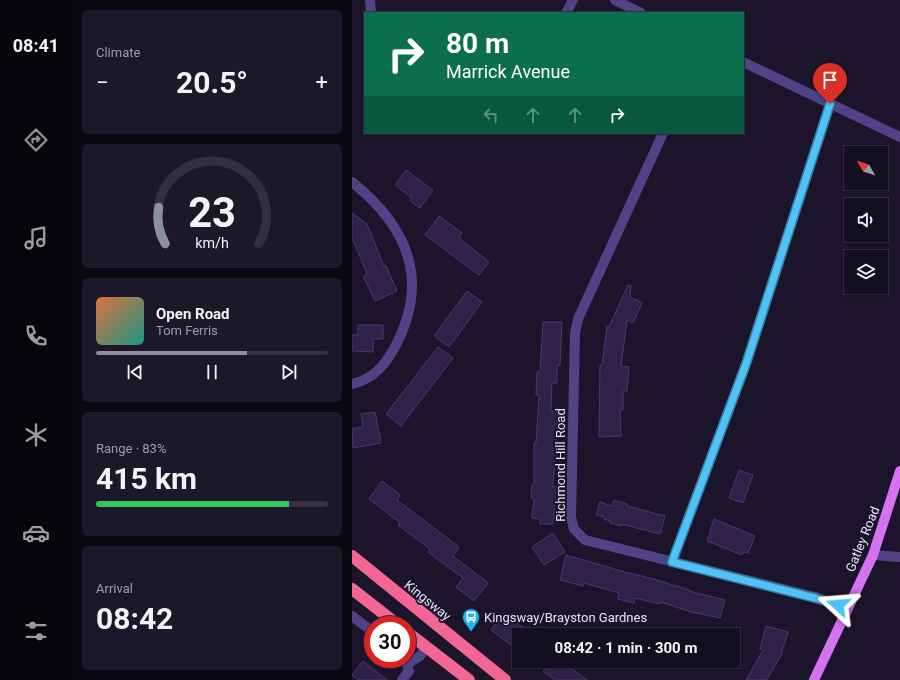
<!DOCTYPE html>
<meta charset="utf-8">
<style>
:root{--surface:#140f20;--page:#1d1829;--text:#f1f3f6;--muted:#9d9ca5;--line:#332f3e;--accent:#8c9099}
body{margin:0;font-family:Roboto,sans-serif;background:var(--page);color:var(--text);height:100vh;display:flex;flex-direction:column;font-size:15px;white-space:nowrap}
*{box-sizing:border-box;margin:0}
p{font-size:13px;color:var(--muted)}
.icon{flex:none;width:22px;height:22px;fill:none;stroke:currentColor;stroke-width:2;stroke-linecap:round;stroke-linejoin:round}
.map{position:relative;flex:1;overflow:hidden}
.drawer{display:flex;flex-direction:column;gap:10px;padding:10px;background:#0b0812;width:280px}
.drawer>*{flex:none}
.banner{position:absolute;left:12px;top:12px;width:380px;height:122px;border-radius:0px;box-shadow:0 1px 3px #0004,0 0 0 1px var(--line);background:#0b6e4f;color:#fff;overflow:hidden}
.needle{width:26px;rotate:309deg}
.tools{position:absolute;left:492px;top:146px;display:grid;gap:8px}
.tools a{display:grid;place-items:center;width:44px;height:44px;border-radius:0px;background:var(--surface);box-shadow:0 1px 3px #0004,0 0 0 1px var(--line);font-size:20px}
.speed{position:absolute;left:12px;top:616px;display:flex;gap:8px;font-size:20px;font-weight:700;text-align:center}
.speed>*{display:grid;place-content:center;width:52px;height:52px;border-radius:50%;background:var(--surface);box-shadow:0 1px 3px #0004,0 0 0 1px var(--line);line-height:1}
.speed .limit{border:6px solid #d22;background:#fff;color:#111}
.pin{position:absolute;display:grid;place-items:center;width:34px;height:34px;color:#fff;margin:-41px -17px;border-radius:50% 50% 50% 0;rotate:-45deg;box-shadow:0 0 4px #0007}
.pin .icon{rotate:45deg}
.me{position:absolute;width:44px;margin:-22px;rotate:289deg;stroke-linejoin:round;filter:drop-shadow(0 0 3px #0008)}
.turn{display:flex;align-items:center;gap:14px;height:84px;padding:0 16px;font-size:18px}
.turn .icon{width:52px;height:52px;stroke-width:2.5}
.turn b{display:block;font-size:28px;line-height:34px}
.lanes{display:flex;align-items:center;height:38px;padding:0 16px;background:#0003;justify-content:center;gap:20px;direction:ltr}
.lanes .off{opacity:.35}
.big{font-size:30px;font-weight:700;line-height:1.1}
.drawer .tile{flex:1;display:flex;flex-direction:column;justify-content:center;gap:6px;min-width:0;padding:0 14px;border-radius:6px;background:var(--page)}
.drawer .dial{align-items:center;gap:0}
.dial svg{height:104px;overflow:visible;fill:none;stroke:var(--line);stroke-width:7;stroke-linecap:round;text-anchor:middle}
.dial text{fill:var(--text);stroke:none}
.song{display:flex;align-items:center;gap:12px}
.cover{width:48px;height:48px;border-radius:6px;background:linear-gradient(135deg,hsl(20 70% 55%),hsl(170 70% 35%))}
.played{height:4px;border-radius:2px;background:linear-gradient(90deg,var(--accent) 65%,var(--line) 65%)}
.keys{display:flex;justify-content:space-around;direction:ltr}
.heat{display:flex;justify-content:space-between;align-items:center;font-size:22px;direction:ltr}
.charge{height:6px;border-radius:3px;background:linear-gradient(90deg,#34c759 83%,var(--line) 0)}
.trip{position:absolute;left:160px;top:628px;width:228px;height:40px;border-radius:0px;background:var(--surface);box-shadow:0 1px 3px #0004,0 0 0 1px var(--line);font-weight:700;line-height:40px;text-align:center}
main{display:flex;flex:1;min-height:0}
.menu{display:flex;flex-direction:column;width:72px;justify-content:space-around;align-items:center;background:#08060d;color:var(--muted)}
.menu .icon{width:28px;height:28px}
.menu .selected{color:var(--accent)}
.menu b{font-size:18px;color:var(--text)}
.map>svg:first-child{display:block}
.building{fill:#30214a;stroke:#4c3674}
.lines{fill:none;stroke-linecap:round;stroke-linejoin:round}
.minor{stroke:#504385;stroke-width:10}
.major{stroke:#d671f2;stroke-width:10}
.highway{stroke:#f16693;stroke-width:12}
.route-casing{stroke:#337fa1;stroke-width:10}
.route{stroke:#4fc3f7;stroke-width:7}
.labels{text-anchor:middle;stroke-width:4;stroke-linejoin:round;paint-order:stroke}
.street-label{font-size:13px;fill:#e8e0fc;stroke:#1b142a}
.poi-label{font-size:13px;fill:#e8e0fc;stroke:#1b142a;text-anchor:start}
</style>
<main>
<nav class="menu">
<b>08:41</b>
<svg class="icon selected" aria-label="directions" viewBox="0 0 24 24"><path d="M12 3l9 9-9 9-9-9zM9 14v-3h6M13 9l2 2-2 2"/></svg>
<svg class="icon" aria-label="music" viewBox="0 0 24 24"><path d="M9 18V5l10-2v13"/><circle cx="6" cy="18" r="3"/><circle cx="16" cy="16" r="3"/></svg>
<svg class="icon" aria-label="phone" viewBox="0 0 24 24"><path d="M5 4h4l2 5-3 2q2 4 5 5l2-3 5 2v4C11 20 4 13 5 4z"/></svg>
<svg class="icon" aria-label="climate" viewBox="0 0 24 24"><path d="M12 3v18M4 7l16 10M4 17L20 7"/></svg>
<svg class="icon" aria-label="car" viewBox="0 0 24 24"><path d="M5 17H2v-5l4-1 3-4h7l3 4 3 1v5h-3M9 17h6M6 11h13"/><circle cx="7" cy="17" r="2"/><circle cx="17" cy="17" r="2"/></svg>
<svg class="icon" aria-label="filters" viewBox="0 0 24 24"><path d="M4 7h16M4 17h16"/><circle cx="9" cy="7" r="2"/><circle cx="15" cy="17" r="2"/></svg>
</nav>
<section class="drawer">
<div class="tile"><p>Climate</p>
<div class="heat"><a>−</a><b class="big">20.5°</b><a>+</a></div>
</div>
<div class="tile dial"><svg viewBox="0 0 100 80">
<path d="M14 69A42 42 0 1 1 86 69"/>
<path d="M14 69A42 42 0 0 1 9 41" stroke="#8c9099"/>
<text x="50" y="56" font-size="32" font-weight="700">23</text>
<text x="50" y="72" font-size="11">km/h</text>
</svg></div>
<div class="tile">
<div class="song"><i class="cover"></i><div><b>Open Road</b><p>Tom Ferris</p></div></div>
<div class="played"></div>
<div class="keys"><svg class="icon" aria-label="previous" viewBox="0 0 24 24"><path d="M18 5L8 12l10 7zM5 5v14"/></svg><svg class="icon" aria-label="pause" viewBox="0 0 24 24"><path d="M8 5v14M16 5v14"/></svg><svg class="icon" aria-label="next" viewBox="0 0 24 24"><path d="M6 5l10 7-10 7zM19 5v14"/></svg></div>
</div>
<div class="tile"><p>Range · 83%</p><b class="big">415 km</b><div class="charge"></div></div>
<div class="tile"><p>Arrival</p><b class="big">08:42</b></div>
</section>
<div class="map">
<svg width="548" height="680" viewBox="0 0 548 680">
<rect width="100%" height="100%" fill="#1b142a"/>
<!-- building -->
<g class="building">
<path d="M54,170L81,190L68,208L58,201L60,198L43,185Z"/>
<path d="M0,213L15,224L32,266H34L45,291L23,301L11,276L15,274L2,242L0,240Z"/>
<path d="M87,216L110,233L107,238L137,262L127,275L73,235Z"/>
<path d="M276,285L279,286L278,297L290,303L281,323L275,320L269,366L277,367L275,391H271V410H268L269,436L247,437L248,365H250L255,326L257,327Z"/>
<path d="M115,291L130,302L97,347L82,336Z"/>
<path d="M191,322H210L208,365H205V383H200L199,411H206L201,487H206L205,500H203L201,524H188V519L180,518L182,499L179,498L180,484H182V443H184L187,395H184L185,372H188Z"/>
<path d="M6,325H31V339H21V352L0,351V335H6Z"/>
<path d="M86,347L101,358L49,426L34,414Z"/>
<path d="M23,412L29,443L1,448L0,429L11,427L9,414Z"/>
<path d="M387,470L401,475L391,503L377,498Z"/>
<path d="M30,481L48,495L45,500L107,547L101,556L136,583L122,601L104,587L111,578L76,552L78,549L46,525L48,523L17,499Z"/>
<path d="M262,500L275,504V506L313,516L308,534L269,524V526L258,523V521L252,519V517L244,515L248,502L260,506Z"/>
<path d="M362,519L403,536L396,553L392,552L390,555L355,541Z"/>
<path d="M201,533L213,552L192,565L180,547Z"/>
<path d="M214,555L273,572L302,579L337,590V591L373,600L368,618L339,612L309,602L308,604L283,598L282,603L266,599L267,593L232,583L231,586L208,580Z"/>
<path d="M152,613L172,628L159,645L139,630Z"/>
<path d="M414,626L436,632L429,655L415,680H394L411,650L408,649Z"/>
<path d="M11,661L35,680H7L0,675Z"/>
<path d="M182,661H219L216,666L235,680H203L191,671L193,669Z"/>
</g>
<g class="lines">
<!-- minor -->
<g class="minor">
<path d="M18,0L19,13"/>
<path d="M263,0L289,13"/>
<path d="M214,13L221,0"/>
<path d="M391,62L548,137"/>
<path d="M311,133L226,319L223,333L219,517L222,529L233,540L463,597L494,608"/>
<path d="M0,182C55,226 78,279 44,345C34,364 22,379 0,384"/>
<path d="M521,555L548,557"/>
<path d="M320,562L394,364L478,104"/>
<path d="M0,616L21,632"/>
<path d="M48,659L55,664L68,656L74,647"/>
<path d="M50,680L57,671L55,664"/>
</g>
<!-- major -->
<path class="major" d="M462,680L521,555L548,471"/>
<!-- highway -->
<g class="highway">
<path d="M0,556L153,680"/>
<path d="M0,589L46,625"/>
<path d="M55,632L117,680"/>
</g>
</g>
<g class="lines">
<!-- route casing -->
<g class="route-casing">
<path id="route" d="M478,104L394,364L320,562L463,598L486,605"/>
</g>
<!-- route -->
<use href="#route" class="route"/>
</g>
<!-- icons -->
<defs>
<g id="bus-pin" transform="scale(0.9)"><path d="M0 17L-7.5 6A9.5 9.5 0 1 1 7.5 6Z" fill="#1db6eb" stroke="#1b142a"/><path d="M-5-6H5V4H4V6H2V4H-2V6H-4V4H-5ZM-3.5-4V0h7V-4ZM-3.5 1.2v1.5H-2V1.2ZM2 1.2v1.5H3.5V1.2Z" fill="#fff"/></g>
</defs>
<g fill-rule="evenodd">
<use href="#bus-pin" x="119" y="617"/>
</g>
<g class="labels">
<!-- street labels -->
<g class="street-label">
<text transform="translate(208 465) rotate(-90)" y="5">Richmond Hill Road</text>
<text transform="translate(510 539) rotate(-68)" y="5">Gatley Road</text>
<text transform="translate(76 600) rotate(39)" y="5">Kingsway</text>
</g>
<!-- poi labels -->
<g class="poi-label">
<text x="132" y="622">Kingsway/Brayston Gardnes</text>
</g>
</g>
</svg>
<div class="tools">
<a><svg class="needle" viewBox="-14 -14 28 28"><path d="M0-13l5 13h-10z" fill="#e53935"/><path d="M0 13l5-13h-10z" fill="#9d9ca5"/></svg></a>
<a><svg class="icon" aria-label="sound" viewBox="0 0 24 24"><path d="M4 9h4l5-4v14l-5-4H4zM17 9q2 3 0 6"/></svg></a>
<a><svg class="icon" aria-label="layers" viewBox="0 0 24 24"><path d="M12 4l9 5-9 5-9-5zM3 14l9 5 9-5"/></svg></a>
</div>
<div class="speed"><div class="limit">30</div></div>
<div class="pin" style="left:478px;top:104px;background:#d93025"><svg class="icon" aria-label="arrive" viewBox="0 0 24 24"><path d="M6 21V4h12l-3 4 3 4H6"/></svg></div>
<svg class="me" style="left:486px;top:605px" viewBox="-20 -20 40 40"><path d="M0-17L14 15 0 8-14 15z" fill="#4fc3f7" stroke="#fff" stroke-width="4"/></svg>
<div class="trip">08:42 · 1 min · 300 m</div>
<div class="banner">
<div class="turn"><svg class="icon" aria-label="right" viewBox="0 0 24 24"><path d="M7 20v-9h11M14 6l5 5-5 5"/></svg><div><b>80 m</b>Marrick Avenue</div></div>
<div class="lanes"><svg class="icon off" aria-label="left" viewBox="0 0 24 24"><path d="M17 20v-9H6M10 6l-5 5 5 5"/></svg><svg class="icon off" aria-label="ahead" viewBox="0 0 24 24"><path d="M12 20V5M6 11l6-6 6 6"/></svg><svg class="icon off" aria-label="ahead" viewBox="0 0 24 24"><path d="M12 20V5M6 11l6-6 6 6"/></svg><svg class="icon" aria-label="right" viewBox="0 0 24 24"><path d="M7 20v-9h11M14 6l5 5-5 5"/></svg></div>
</div>
</div>
</main>
